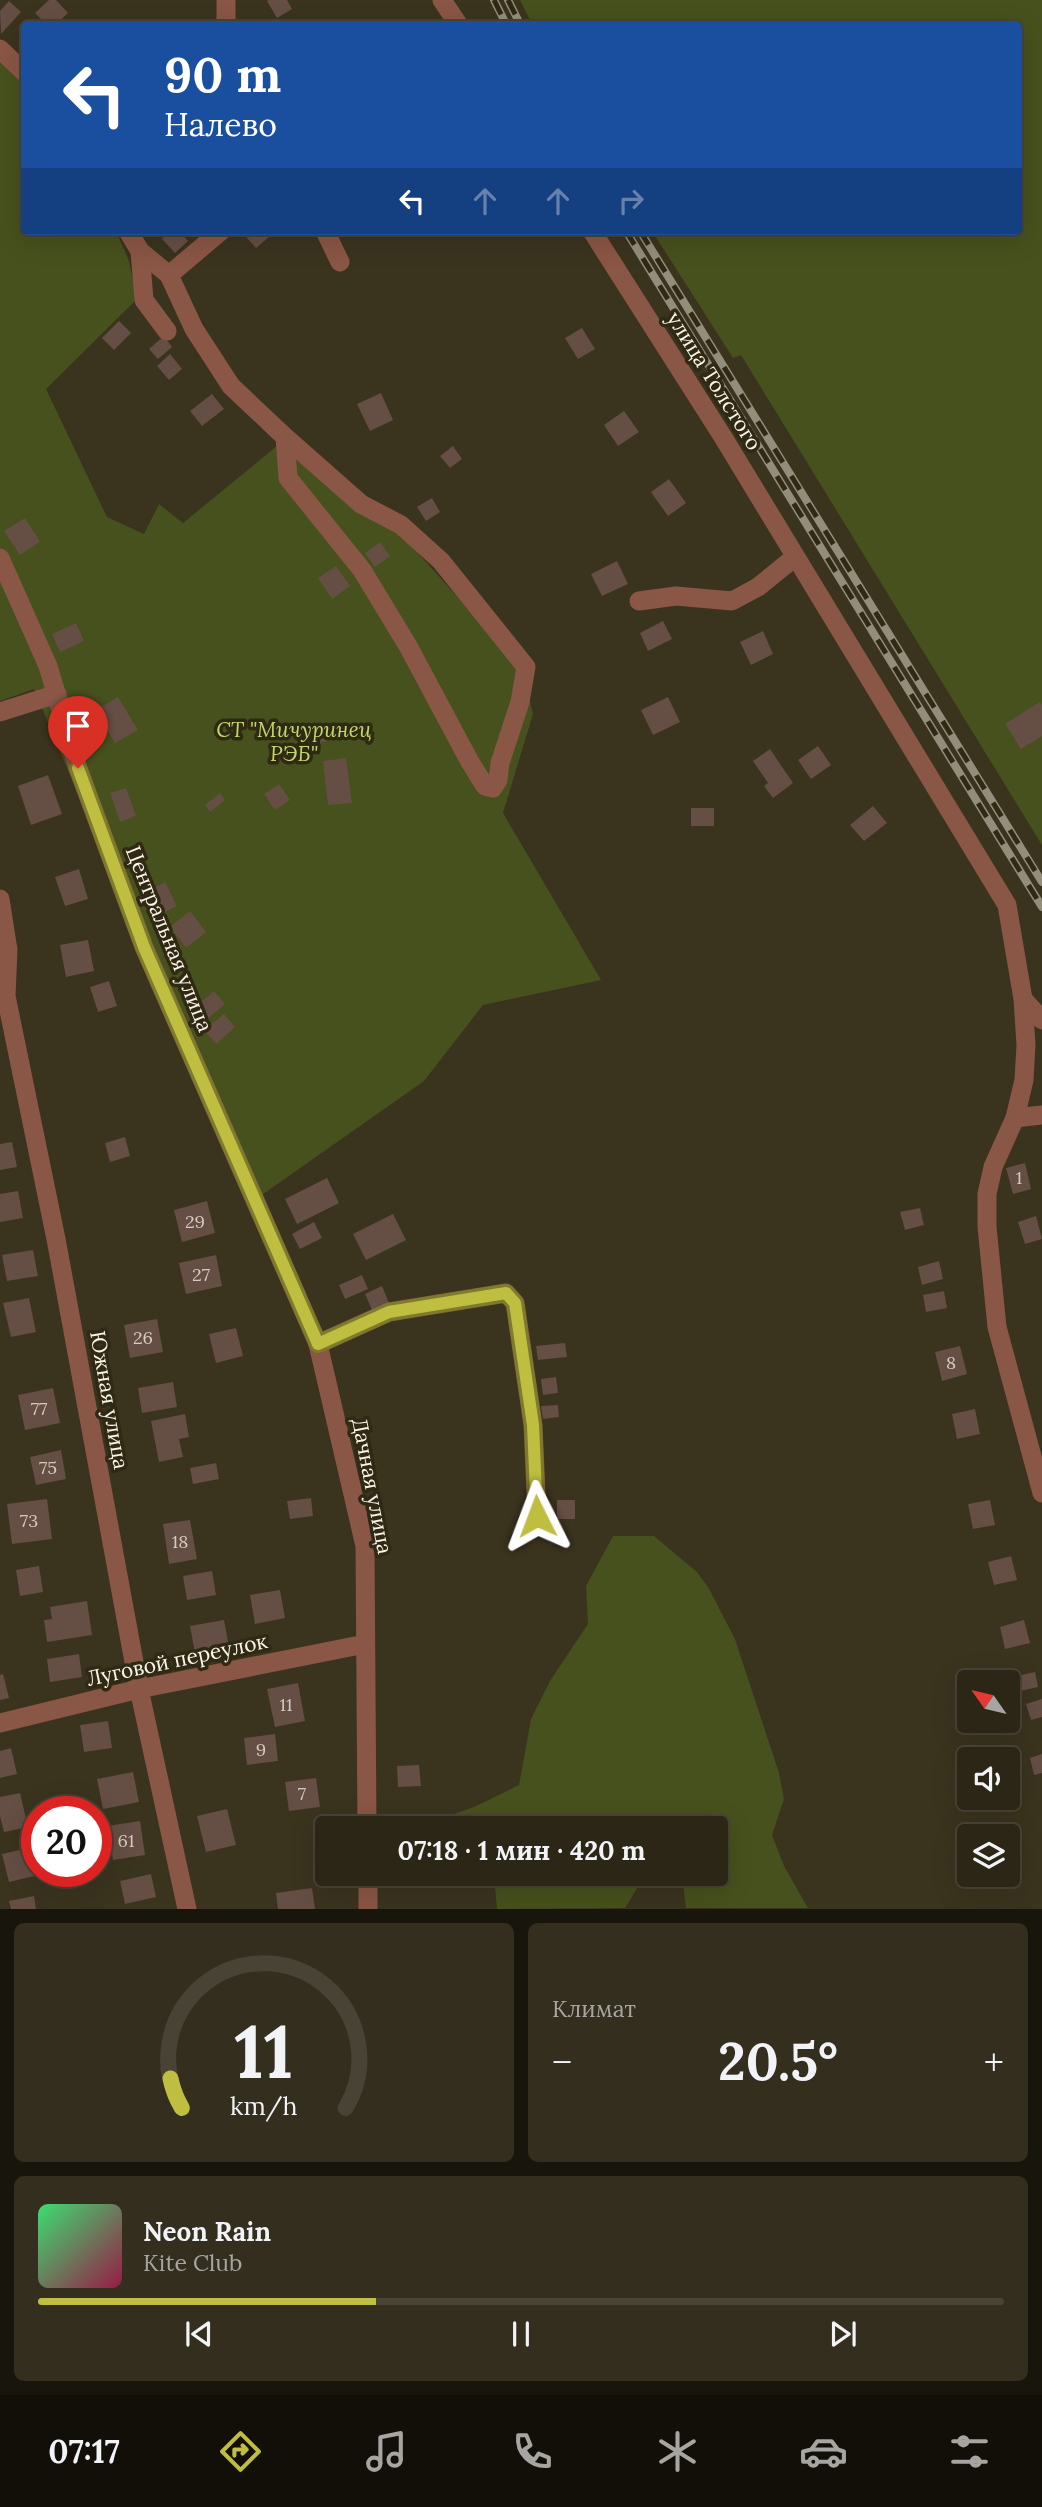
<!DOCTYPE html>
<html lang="ru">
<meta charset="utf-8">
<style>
:root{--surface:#2c2616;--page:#342e1f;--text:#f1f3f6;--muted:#a6a5a1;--line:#484335;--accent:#bfbe41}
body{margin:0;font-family:Lora,serif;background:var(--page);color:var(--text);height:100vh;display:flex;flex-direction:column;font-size:26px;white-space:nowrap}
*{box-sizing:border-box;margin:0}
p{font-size:23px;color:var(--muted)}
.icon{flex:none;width:38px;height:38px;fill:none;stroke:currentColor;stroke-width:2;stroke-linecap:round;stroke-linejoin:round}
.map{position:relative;height:1909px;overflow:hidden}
.details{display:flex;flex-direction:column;gap:14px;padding:14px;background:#18150c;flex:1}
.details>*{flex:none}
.hud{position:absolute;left:21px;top:21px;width:1001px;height:214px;border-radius:7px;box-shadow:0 7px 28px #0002,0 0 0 2px var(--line);background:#1a4fa0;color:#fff;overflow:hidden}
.needle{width:46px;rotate:304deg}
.buttons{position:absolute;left:957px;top:1670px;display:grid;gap:14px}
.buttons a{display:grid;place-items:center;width:63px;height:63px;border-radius:7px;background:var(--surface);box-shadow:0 7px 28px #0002,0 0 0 2px var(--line);font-size:35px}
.speed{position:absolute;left:21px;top:1796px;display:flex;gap:14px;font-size:35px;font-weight:700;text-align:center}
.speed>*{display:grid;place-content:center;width:91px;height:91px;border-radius:50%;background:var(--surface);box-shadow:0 7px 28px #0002,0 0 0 2px var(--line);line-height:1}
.speed .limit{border:10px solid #d22;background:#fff;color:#111}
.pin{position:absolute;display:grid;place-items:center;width:60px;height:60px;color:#fff;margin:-72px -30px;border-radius:50% 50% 50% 0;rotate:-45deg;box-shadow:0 0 7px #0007}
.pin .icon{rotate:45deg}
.me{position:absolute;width:77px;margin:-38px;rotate:357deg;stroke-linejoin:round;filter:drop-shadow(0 0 5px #0008)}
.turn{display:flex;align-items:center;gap:24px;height:147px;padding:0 28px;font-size:32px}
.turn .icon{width:91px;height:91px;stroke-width:2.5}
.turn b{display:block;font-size:49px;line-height:60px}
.lanes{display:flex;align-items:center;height:66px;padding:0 28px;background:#0003;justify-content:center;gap:35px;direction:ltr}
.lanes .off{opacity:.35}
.big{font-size:52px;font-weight:700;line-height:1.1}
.details .card{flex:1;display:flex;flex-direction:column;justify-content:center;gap:10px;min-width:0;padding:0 24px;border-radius:10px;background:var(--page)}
.details .dial{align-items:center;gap:0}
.dial svg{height:182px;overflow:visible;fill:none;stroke:var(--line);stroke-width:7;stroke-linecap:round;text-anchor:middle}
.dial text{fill:var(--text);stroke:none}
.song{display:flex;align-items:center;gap:21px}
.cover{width:84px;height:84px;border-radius:10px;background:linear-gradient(135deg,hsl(140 70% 55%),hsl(340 70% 35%))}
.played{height:7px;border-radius:4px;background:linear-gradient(90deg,var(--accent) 35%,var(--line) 35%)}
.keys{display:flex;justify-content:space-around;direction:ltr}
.heat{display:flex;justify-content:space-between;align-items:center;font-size:38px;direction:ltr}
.details .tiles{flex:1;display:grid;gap:14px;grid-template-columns:1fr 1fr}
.card:last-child{grid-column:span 2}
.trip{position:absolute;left:315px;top:1816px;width:413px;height:70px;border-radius:7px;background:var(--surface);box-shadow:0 7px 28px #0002,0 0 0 2px var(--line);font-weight:700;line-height:70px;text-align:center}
.dock{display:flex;height:112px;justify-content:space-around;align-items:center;background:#120f09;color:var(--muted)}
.dock .icon{width:49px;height:49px}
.dock .current{color:var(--accent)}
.dock b{font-size:32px;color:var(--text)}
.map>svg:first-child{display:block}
.green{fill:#46511d}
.building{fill:#654e44}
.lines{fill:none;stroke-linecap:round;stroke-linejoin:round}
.minor{stroke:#8a5645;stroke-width:19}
.rail-casing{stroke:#938d7b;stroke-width:8}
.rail{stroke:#302914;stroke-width:5;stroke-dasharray:16;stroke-linecap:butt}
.route-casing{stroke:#7c7c2a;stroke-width:18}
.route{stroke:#bfbe41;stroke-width:12}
.labels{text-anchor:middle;stroke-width:7;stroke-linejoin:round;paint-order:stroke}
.number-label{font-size:18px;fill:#d5cbbf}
.street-label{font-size:21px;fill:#faf5e8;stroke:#302914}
.park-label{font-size:21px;font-style:italic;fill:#c0d76b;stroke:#302914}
</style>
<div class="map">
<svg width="1042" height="1909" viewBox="0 0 1042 1909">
<rect width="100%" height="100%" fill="#3a331e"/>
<!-- green -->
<g class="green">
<path d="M520,0H1042V845L741,355L733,358L652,231H1018V24H532Z"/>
<path d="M0,62L16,73L24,84V231H116L129,261L137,299L46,389L107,517L144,534L159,504L183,523L283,441L401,534L522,669L533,714L503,813L601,980L483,1005L424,1081L249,1204L34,689L0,701Z"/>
<path d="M613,1536H654L697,1572L708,1587L735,1639L779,1773L784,1799L772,1835L784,1866L808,1908H686L682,1874H716V1829H424L425,1824L474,1807L519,1785L531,1719L550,1681L588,1624L586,1586Z"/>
<path d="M494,1874H663L644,1877L625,1908L497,1909Z"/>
</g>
<!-- building -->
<g class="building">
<path d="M49,0H56L68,13L56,24H46L35,13Z"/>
<path d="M269,0H287L292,9L277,18L267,1Z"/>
<path d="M9,1L21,12L1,34L0,11Z"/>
<path d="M170,231H179L188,241L175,253L162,239Z"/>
<path d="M241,231H276L256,248Z"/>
<path d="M119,321L131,333L114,350L102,338Z"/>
<path d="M582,328L595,349L578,359L565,338Z"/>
<path d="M164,336L172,347L158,359L149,349Z"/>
<path d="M170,354L182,369L169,380L157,366Z"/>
<path d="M381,393L393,420L370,431L357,404Z"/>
<path d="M212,394L224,409L202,426L190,411Z"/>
<path d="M624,411L639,432L618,446L604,425Z"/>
<path d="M453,446L462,459L450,468L440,456Z"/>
<path d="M669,479L686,503L668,516L651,492Z"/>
<path d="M432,498L440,512L426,521L417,507Z"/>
<path d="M25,518L40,542L20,555L4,531Z"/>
<path d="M380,542L390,556L375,567L365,553Z"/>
<path d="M617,561L628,584L602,596L591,574Z"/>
<path d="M336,566L350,586L332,599L318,578Z"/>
<path d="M663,621L672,639L648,651L640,633Z"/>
<path d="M76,623L84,641L60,652L52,634Z"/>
<path d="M763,631L773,654L751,665L740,642Z"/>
<path d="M118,697L138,730L115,743L96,710Z"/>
<path d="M668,697L680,722L653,735L641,710Z"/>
<path d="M1040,702L1042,705V736L1021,749L1005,724Z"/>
<path d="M331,724L335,739L313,745L309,730Z"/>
<path d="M818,746L831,765L811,779L798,760Z"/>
<path d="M770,749L793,783L773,798L764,786L768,783L753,761Z"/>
<path d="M346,758L352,803L328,805L323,761Z"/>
<path d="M48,775L62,814L31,825L18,786Z"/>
<path d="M279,784L290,800L275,810L264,794Z"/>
<path d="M126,788L136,816L120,822L110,793Z"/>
<path d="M220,793L225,800L210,812L205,805Z"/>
<path d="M873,806L887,823L864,841L850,825Z"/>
<rect x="691" y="808" width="23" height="18"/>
<path d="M79,869L88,899L65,906L55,877Z"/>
<path d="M165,882L177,906L159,915L147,892Z"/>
<path d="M190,911L206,932L186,948L170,927Z"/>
<path d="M88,940L94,971L66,977L60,945Z"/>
<path d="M109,981L117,1006L98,1012L90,987Z"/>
<path d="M214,991L225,1004L203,1023L192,1010Z"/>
<path d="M224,1014L235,1027L216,1044L204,1030Z"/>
<path d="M125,1137L130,1156L110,1162L105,1143Z"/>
<path d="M12,1142L17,1167L0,1170V1144Z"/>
<path d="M1025,1163L1031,1189L1013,1194L1006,1168Z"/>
<path d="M327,1178L339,1203L297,1224L285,1199Z"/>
<path d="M18,1191L23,1218L0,1222V1194Z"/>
<path d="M207,1201L215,1233L182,1242L174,1210Z"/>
<path d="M920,1208L924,1225L905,1230L900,1212Z"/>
<path d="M393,1214L406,1240L366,1260L353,1234Z"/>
<path d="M1036,1216L1042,1239L1025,1244L1018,1222Z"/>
<path d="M314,1222L322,1238L300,1249L292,1234Z"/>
<path d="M33,1250L38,1276L7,1281L2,1255Z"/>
<path d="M216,1255L222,1286L186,1294L179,1263Z"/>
<path d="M939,1261L943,1279L922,1285L918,1267Z"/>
<path d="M362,1275L368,1289L345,1299L339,1285Z"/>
<path d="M382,1286L389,1303L372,1310L365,1294Z"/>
<path d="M944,1291L947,1308L926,1312L923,1295Z"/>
<path d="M29,1298L36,1332L11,1337L3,1303Z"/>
<path d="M157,1319L163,1352L130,1358L124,1325Z"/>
<path d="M236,1328L243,1356L216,1363L209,1334Z"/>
<path d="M565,1343L567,1357L538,1360L536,1346Z"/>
<path d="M960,1346L967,1374L942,1381L935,1352Z"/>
<path d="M556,1377L558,1393L543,1395L541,1379Z"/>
<path d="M173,1382L177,1407L142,1413L138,1388Z"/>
<path d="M53,1388L60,1423L25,1430L18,1395Z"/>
<path d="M558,1405L559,1417L543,1419L541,1406Z"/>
<path d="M975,1409L980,1434L957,1439L952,1414Z"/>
<path d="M185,1414L189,1437L179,1439L183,1457L159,1462L151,1421Z"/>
<path d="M61,1450L66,1479L36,1485L30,1457Z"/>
<path d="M216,1463L219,1479L193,1484L190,1468Z"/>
<path d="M311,1498L313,1516L290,1519L287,1501Z"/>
<path d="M47,1499L52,1539L12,1544L7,1504Z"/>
<rect x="557" y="1500" width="18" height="19"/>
<path d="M990,1500L995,1525L973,1529L968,1504Z"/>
<path d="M190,1520L197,1559L169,1564L163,1524Z"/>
<path d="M1011,1556L1017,1580L994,1585L988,1562Z"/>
<path d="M39,1566L43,1592L20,1596L16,1570Z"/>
<path d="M212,1571L216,1595L187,1600L183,1576Z"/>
<path d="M280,1590L285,1618L255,1624L250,1595Z"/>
<path d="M87,1601L92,1635L47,1642L44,1620L52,1619L50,1607Z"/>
<path d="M224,1620L229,1647L195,1653L190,1626Z"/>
<path d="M1024,1620L1030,1643L1005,1649L1000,1627Z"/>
<path d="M79,1654L82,1677L50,1682L47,1659Z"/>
<path d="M1035,1672L1038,1687L1020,1691L1017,1676Z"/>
<path d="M3,1674L9,1698L0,1700V1675Z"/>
<path d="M298,1683L305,1721L275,1727L267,1689Z"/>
<path d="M1042,1699V1717L1031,1720L1026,1704Z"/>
<path d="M108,1721L112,1748L84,1752L80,1725Z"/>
<path d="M275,1734L278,1761L247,1765L244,1738Z"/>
<path d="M11,1748L17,1774L0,1778V1751Z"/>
<path d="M1042,1754V1773L1034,1775L1030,1758Z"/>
<path d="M419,1765L421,1786L398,1787L397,1766Z"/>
<path d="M133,1772L139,1802L103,1809L97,1779Z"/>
<path d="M316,1778L320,1807L289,1811L285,1782Z"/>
<path d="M20,1793L28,1827L4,1832L0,1816V1797Z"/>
<path d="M227,1809L236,1845L206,1852L197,1816Z"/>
<path d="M140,1821L145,1855L113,1860L107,1826Z"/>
<path d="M37,1846V1871H42L43,1874L9,1882L2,1854Z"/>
<path d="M151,1874L156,1897L125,1904L120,1881Z"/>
<path d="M312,1888L315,1909H278L276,1893Z"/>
<path d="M34,1896L36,1909H11L9,1901Z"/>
</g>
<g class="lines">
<!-- minor -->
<g class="minor">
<path d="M442,0L458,24"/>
<path d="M226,24V0"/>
<path d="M0,49L24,72"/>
<path d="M128,231L140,251L169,275L194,329L231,386L285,437L361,504L401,525L441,561L526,667L520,702L500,763L498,780L493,788L485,786L470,762L408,646L362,570L288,478L285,437"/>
<path d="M325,231L340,262"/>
<path d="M592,231L723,437L1007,905L1023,999L1026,1045L1024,1080L1015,1118L993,1167L987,1194V1227L997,1327L1042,1493"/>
<path d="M140,251L144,300L167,331"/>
<path d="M169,275L221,231"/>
<path d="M0,558L48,666L78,768L144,947L318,1344L365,1546L367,1829"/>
<path d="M639,601L676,596L732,601L758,587L795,557"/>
<path d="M0,712L57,694"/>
<path d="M0,899L8,950L6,996L56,1239L139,1689L187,1909"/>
<path d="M1023,999L1042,1020"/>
<path d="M1015,1118L1042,1115"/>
<path d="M318,1344L389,1312L506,1293L515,1303L533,1425L537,1516"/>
<path d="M0,1723L139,1689L365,1644"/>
<path d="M368,1874V1909"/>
</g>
<!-- rail casing -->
<g class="rail-casing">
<g id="rail">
<path d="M494,0L506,24"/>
<path d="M508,0L520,24"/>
<path d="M626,231L1042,907"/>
<path d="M640,231L1042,882"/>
</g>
</g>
<!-- rail -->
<use href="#rail" class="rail"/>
</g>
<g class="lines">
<!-- route casing -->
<g class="route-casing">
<path id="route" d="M78,768L144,947L318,1344L389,1312L506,1293L515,1303L533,1425L537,1516"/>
</g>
<!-- route -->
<use href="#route" class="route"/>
</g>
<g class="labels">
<!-- number labels -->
<g class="number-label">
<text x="1019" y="1184">1</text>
<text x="195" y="1228">29</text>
<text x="201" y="1281">27</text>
<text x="143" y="1344">26</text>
<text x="951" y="1369">8</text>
<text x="39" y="1415">77</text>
<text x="48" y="1474">75</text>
<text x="29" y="1527">73</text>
<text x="180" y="1548">18</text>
<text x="286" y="1711">11</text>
<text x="261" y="1756">9</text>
<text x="302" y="1800">7</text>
<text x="126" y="1847">61</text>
</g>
<!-- street labels -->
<g class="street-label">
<text transform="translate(714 381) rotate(58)" y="7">улица Толстого</text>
<text transform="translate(169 939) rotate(68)" y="7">Центральная улица</text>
<text transform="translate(109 1400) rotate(80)" y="7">Южная улица</text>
<text transform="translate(372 1486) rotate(79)" y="7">Дачная улица</text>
<text transform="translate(177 1660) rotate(-12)" y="7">Луговой переулок</text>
</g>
<!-- park labels -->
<g class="park-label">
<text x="294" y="737">СТ "Мичуринец<tspan x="294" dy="24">РЭБ"</tspan></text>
</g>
</g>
</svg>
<div class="buttons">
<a><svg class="needle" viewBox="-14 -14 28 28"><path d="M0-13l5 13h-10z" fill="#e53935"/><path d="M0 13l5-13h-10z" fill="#a6a5a1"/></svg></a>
<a><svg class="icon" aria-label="sound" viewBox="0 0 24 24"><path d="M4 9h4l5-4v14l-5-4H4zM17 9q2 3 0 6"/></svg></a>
<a><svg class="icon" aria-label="layers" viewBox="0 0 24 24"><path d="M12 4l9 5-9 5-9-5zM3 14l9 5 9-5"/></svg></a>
</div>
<div class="speed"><div class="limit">20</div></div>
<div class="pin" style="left:78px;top:768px;background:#d93025"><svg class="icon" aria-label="arrive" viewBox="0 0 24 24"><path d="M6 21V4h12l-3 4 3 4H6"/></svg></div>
<svg class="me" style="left:537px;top:1516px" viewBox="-20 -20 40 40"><path d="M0-17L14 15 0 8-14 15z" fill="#bfbe41" stroke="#fff" stroke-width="4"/></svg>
<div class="trip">07:18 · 1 мин · 420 m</div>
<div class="hud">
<div class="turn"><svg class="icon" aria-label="left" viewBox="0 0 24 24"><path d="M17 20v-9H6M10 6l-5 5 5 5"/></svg><div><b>90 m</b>Налево</div></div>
<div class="lanes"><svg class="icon" aria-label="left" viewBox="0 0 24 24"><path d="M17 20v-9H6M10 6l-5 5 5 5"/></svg><svg class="icon off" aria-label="ahead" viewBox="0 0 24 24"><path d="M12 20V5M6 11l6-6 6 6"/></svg><svg class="icon off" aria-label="ahead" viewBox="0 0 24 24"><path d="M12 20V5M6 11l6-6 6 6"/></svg><svg class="icon off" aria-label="right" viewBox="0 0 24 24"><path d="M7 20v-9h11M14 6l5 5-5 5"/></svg></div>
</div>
</div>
<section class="details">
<div class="tiles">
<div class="card dial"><svg viewBox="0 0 100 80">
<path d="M14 69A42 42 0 1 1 86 69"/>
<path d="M14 69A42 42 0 0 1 9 56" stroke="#bfbe41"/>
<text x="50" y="56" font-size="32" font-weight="700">11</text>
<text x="50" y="72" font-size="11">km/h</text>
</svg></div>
<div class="card"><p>Климат</p>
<div class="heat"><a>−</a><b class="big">20.5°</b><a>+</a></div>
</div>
<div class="card">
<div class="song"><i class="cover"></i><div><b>Neon Rain</b><p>Kite Club</p></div></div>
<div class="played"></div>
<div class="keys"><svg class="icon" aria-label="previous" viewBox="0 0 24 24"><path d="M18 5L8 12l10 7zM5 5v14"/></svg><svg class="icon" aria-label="pause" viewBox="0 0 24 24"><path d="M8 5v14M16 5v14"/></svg><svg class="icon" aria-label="next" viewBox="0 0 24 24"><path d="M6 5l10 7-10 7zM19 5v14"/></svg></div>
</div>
</div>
</section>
<nav class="dock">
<b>07:17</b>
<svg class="icon current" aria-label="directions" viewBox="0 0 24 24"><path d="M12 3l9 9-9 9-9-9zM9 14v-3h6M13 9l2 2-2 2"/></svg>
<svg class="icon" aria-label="music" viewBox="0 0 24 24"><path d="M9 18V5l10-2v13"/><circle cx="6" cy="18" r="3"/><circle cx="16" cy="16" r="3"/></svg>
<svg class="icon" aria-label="phone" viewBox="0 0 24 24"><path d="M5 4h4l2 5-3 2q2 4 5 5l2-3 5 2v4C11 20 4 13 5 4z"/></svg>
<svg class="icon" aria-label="climate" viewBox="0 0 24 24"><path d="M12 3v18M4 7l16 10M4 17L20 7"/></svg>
<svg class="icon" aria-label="car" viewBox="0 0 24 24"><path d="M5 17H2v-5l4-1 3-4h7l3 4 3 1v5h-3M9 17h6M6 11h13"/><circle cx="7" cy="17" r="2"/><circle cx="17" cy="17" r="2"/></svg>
<svg class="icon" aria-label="filters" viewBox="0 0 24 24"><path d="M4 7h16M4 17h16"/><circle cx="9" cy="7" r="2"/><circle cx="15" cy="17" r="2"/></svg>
</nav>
